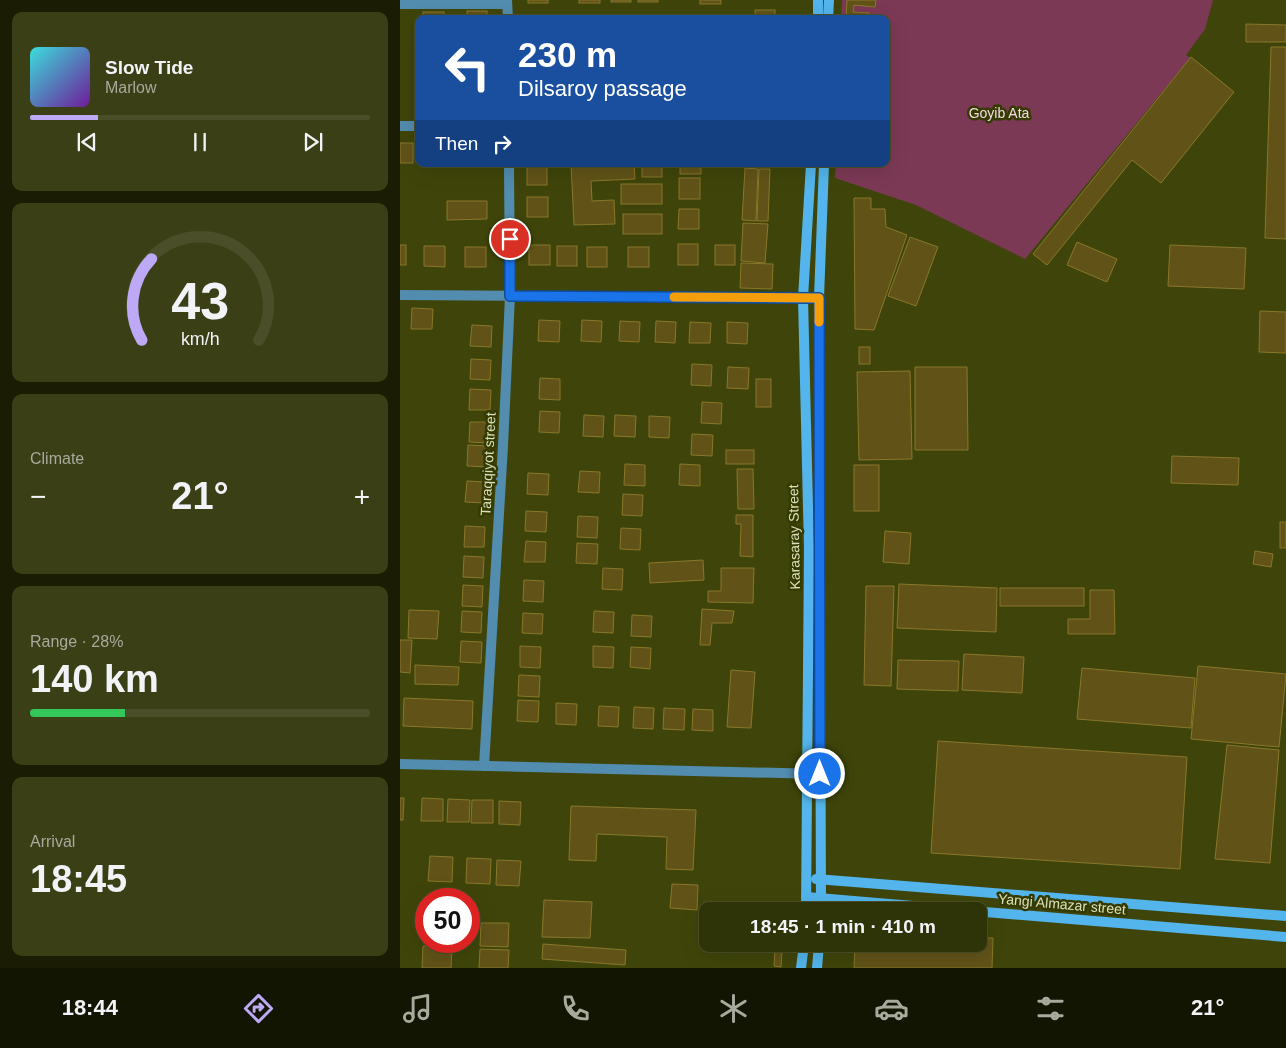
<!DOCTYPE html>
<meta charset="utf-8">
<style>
:root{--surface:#2f3408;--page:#3b3f16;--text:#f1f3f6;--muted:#a7aa9c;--line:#4a4f29;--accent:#bda9f5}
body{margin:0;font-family:Arial,sans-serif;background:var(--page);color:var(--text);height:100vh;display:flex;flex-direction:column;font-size:19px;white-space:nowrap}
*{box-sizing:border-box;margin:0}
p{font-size:16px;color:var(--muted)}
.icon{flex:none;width:28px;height:28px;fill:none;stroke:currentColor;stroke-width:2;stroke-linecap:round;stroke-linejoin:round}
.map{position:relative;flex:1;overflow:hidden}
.drawer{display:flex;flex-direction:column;gap:12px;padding:12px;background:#1a1d04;width:400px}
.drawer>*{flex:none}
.hud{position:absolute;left:15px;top:15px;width:475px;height:152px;border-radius:10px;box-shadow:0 5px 20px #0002,0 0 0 1px var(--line);background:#1a4fa0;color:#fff;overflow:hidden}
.speed{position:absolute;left:15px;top:888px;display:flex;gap:10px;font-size:25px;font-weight:700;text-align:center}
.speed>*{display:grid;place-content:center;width:65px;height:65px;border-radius:50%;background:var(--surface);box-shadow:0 5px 20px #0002,0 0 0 1px var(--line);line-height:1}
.speed .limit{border:8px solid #d22;background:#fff;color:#111}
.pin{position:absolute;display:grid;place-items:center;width:42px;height:42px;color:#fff;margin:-21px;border:2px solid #fff;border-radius:50%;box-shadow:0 1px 5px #0007}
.me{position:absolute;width:55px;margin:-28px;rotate:0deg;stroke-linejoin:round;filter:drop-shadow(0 0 4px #0008)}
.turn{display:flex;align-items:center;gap:18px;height:105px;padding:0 20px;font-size:22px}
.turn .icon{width:65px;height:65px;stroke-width:2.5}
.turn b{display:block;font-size:35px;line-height:42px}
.then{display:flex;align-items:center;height:48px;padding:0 20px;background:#0003;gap:10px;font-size:19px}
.big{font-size:38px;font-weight:700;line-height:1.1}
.drawer .tile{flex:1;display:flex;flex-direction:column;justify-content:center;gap:8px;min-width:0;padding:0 18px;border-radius:10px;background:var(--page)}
.drawer .dial{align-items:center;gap:0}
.dial svg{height:130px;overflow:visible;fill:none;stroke:var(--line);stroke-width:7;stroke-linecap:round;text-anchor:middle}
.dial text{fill:var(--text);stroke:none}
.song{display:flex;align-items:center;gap:15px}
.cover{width:60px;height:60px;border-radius:8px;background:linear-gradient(135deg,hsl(180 70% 55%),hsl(280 70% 35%))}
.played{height:5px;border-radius:2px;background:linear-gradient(90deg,var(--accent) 20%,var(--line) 20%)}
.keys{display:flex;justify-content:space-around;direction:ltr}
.heat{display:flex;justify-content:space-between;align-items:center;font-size:28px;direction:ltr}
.charge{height:8px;border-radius:4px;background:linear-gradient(90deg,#34c759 28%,var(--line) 0)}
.trip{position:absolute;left:299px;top:902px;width:288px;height:50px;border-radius:10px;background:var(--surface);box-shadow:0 5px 20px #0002,0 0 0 1px var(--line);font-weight:700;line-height:50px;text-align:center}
.menu{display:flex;height:80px;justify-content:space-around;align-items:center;background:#131503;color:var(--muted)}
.menu .icon{width:35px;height:35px}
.menu .current{color:var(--accent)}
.menu b{font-size:22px;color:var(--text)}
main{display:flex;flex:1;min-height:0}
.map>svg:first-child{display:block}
.green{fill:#7c3955}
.building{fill:#615318;stroke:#89772a}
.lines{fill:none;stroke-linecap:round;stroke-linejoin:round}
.street{stroke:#528cae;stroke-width:10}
.secondary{stroke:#53b5eb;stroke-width:10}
.route-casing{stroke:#114b97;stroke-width:12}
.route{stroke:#1a73e8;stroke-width:9}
.slow{stroke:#f59e0b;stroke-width:9}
.labels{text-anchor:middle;stroke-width:5;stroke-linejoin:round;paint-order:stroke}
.park-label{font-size:14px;fill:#f2d9e2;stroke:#343a00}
.street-label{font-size:14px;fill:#dae0bc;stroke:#343a00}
</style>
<main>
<section class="drawer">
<div class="tile">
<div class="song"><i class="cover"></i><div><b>Slow Tide</b><p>Marlow</p></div></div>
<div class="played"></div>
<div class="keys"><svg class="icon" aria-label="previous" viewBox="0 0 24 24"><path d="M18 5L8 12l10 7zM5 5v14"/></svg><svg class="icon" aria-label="pause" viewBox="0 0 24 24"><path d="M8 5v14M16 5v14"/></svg><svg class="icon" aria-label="next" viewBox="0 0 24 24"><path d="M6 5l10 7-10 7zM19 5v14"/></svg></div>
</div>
<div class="tile dial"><svg viewBox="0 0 100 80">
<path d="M14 69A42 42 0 1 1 86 69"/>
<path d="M14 69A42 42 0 0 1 20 19" stroke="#bda9f5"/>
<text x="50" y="56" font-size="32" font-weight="700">43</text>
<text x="50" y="72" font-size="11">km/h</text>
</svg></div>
<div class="tile"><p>Climate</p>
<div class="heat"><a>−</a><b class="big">21°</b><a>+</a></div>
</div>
<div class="tile"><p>Range · 28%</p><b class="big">140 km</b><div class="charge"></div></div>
<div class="tile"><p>Arrival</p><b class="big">18:45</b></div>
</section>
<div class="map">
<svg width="886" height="968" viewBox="0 0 886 968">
<rect width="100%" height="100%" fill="#3f450a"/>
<!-- green -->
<path class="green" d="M442,0H813L805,29L786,55L790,58L625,259L516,205L435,178L436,164H486V19H441Z"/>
<!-- building -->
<g class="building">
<rect x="128" y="0" width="20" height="3"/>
<rect x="179" y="0" width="21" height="3"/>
<rect x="211" y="0" width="20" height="2"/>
<rect x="238" y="0" width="20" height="2"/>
<rect x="300" y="0" width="21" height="4"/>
<path d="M447,0H476L475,7L454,5L453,12L469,13L468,19H446Z"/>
<rect x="355" y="10" width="20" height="9"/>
<rect x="67" y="11" width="20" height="8"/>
<rect x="23" y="12" width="21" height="7"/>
<path d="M846,24L886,25V42H846Z"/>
<path d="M871,47H886V239L865,238Z"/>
<path d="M791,57L834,92L761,183L732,160L647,265L633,254Z"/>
<rect x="0" y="143" width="13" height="20"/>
<path d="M171,164H234L235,179L191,181L192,201L214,200L215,224L174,225Z"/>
<rect x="242" y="164" width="20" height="13"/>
<rect x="280" y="164" width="21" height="10"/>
<path d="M350,164H371V167L350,166Z"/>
<rect x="127" y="165" width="20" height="20"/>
<path d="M345,168L358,169L356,221L342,220Z"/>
<path d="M359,169H370L368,221H357Z"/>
<rect x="279" y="178" width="21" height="21"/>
<rect x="221" y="184" width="41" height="20"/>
<rect x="127" y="197" width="21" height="20"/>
<path d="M454,198H471V209H485L486,227L507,235L474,330L455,329Z"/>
<path d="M47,201H87V219L47,220Z"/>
<path d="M279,209H299V229H278Z"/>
<rect x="223" y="214" width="39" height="20"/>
<path d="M343,223L368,224L365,263L341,261Z"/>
<path d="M510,237L538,247L516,306L488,296Z"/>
<path d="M677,242L717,259L707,282L667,265Z"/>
<rect x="278" y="244" width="20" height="21"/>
<rect x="0" y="245" width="6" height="20"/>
<rect x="129" y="245" width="21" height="20"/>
<rect x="315" y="245" width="20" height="20"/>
<path d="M770,245L846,248L844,289L768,286Z"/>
<path d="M24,246H45V267L24,266Z"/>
<rect x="157" y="246" width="20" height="20"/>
<rect x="65" y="247" width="21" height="20"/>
<rect x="187" y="247" width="20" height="20"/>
<rect x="228" y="247" width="21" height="20"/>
<path d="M341,263L373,264L372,289L340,288Z"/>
<path d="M12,308L33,309L32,329H11Z"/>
<path d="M860,311L886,312V353L859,352Z"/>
<path d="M139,320L160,321L159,342L138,341Z"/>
<path d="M182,320L202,321L201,342L181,341Z"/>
<path d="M220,321L240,322L239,342L219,341Z"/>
<path d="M256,321L276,322L275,343L255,342Z"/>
<path d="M290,322L311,323L310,343H289Z"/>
<path d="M327,322L348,323L347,344L327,343Z"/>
<path d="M72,325L92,326L91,347L70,346Z"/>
<rect x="459" y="347" width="11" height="17"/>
<path d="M71,359L91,360L90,380L70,379Z"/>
<path d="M292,364L312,365L311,386L291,385Z"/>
<path d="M328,367L349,368L348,389L327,388Z"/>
<path d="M515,367H567L568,450H515Z"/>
<path d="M510,371L512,459L459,460L457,372Z"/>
<path d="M140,378L160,379V400L139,399Z"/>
<rect x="356" y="379" width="15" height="28"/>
<path d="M70,389L91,390L90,410H69Z"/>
<path d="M302,402L322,403L321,424L301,423Z"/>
<path d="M140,411L160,412L159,433L139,432Z"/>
<path d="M184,415L204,416L203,437L183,436Z"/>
<path d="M215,415L236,416L235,437L214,436Z"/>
<path d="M249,416L270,417L269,438L249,437Z"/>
<path d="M70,422H90L89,443L69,442Z"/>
<path d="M292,434L313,435L312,456L291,455Z"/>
<path d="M68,445L89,446L88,467L67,466Z"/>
<rect x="326" y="450" width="28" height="14"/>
<path d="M772,456L839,458L838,485L771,483Z"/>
<path d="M225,464L245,465V486L224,485Z"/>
<path d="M280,464L300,465V486L279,485Z"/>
<rect x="454" y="465" width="25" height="46"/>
<path d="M337,469H353L354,509H338Z"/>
<path d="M180,471L200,472L199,493L178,492Z"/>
<path d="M128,473L149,474L148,495L127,494Z"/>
<path d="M67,481L87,482L86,503L65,502Z"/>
<path d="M223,494L243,495L242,516L222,515Z"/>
<path d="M126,511L147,512L146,532L125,531Z"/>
<path d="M336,515H353V557L340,556L341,524H336Z"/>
<path d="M178,516L198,517L197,538L177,537Z"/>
<rect x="880" y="522" width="6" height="26"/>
<path d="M65,526L85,527L84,547H64Z"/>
<path d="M221,528L241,529L240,550L220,549Z"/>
<path d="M485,531L511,533L509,564L483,562Z"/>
<path d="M126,541L146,542L145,562H124Z"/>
<path d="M177,543L198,544L197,564L176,563Z"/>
<path d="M855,551L873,554L871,567L853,564Z"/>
<path d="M64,556L84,557L83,578L63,577Z"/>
<path d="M303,560L304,580L250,583L249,563Z"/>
<path d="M203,568L223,569L222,590L202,589Z"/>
<path d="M321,568H354L353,603L308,602V591H321Z"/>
<path d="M124,580L144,581L143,602L123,601Z"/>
<path d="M499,584L597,588L596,632L497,628Z"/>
<path d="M63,585L83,586L82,607L62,606Z"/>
<path d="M466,586H494L491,686L464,685Z"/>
<rect x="600" y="588" width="84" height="18"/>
<path d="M690,590H714L715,634H668V619H690Z"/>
<path d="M302,609L334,611L332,623H312L310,645H300Z"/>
<path d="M9,610L39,611L37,639L8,638Z"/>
<path d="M62,611L82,612L81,633L61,632Z"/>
<path d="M194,611L214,612L213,633L193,632Z"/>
<path d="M123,613L143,614L142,634L122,633Z"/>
<path d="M232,615L252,616L251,637L231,636Z"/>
<path d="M0,640H12L10,673L0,672Z"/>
<path d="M61,641L82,642L81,663L60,662Z"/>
<path d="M120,646L141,647L140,668L120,667Z"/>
<path d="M193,646L214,647L213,668L193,667Z"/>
<path d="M231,647L251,648L250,669L230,667Z"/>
<path d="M564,654L624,657L622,693L562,690Z"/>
<path d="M498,660L559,661L558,691L497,689Z"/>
<path d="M15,665L59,667L58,685L15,684Z"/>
<path d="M798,666L886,674L879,747L791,739Z"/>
<path d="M682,668L795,678L791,728L677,719Z"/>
<path d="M331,670L355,672L351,728L327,727Z"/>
<path d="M119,675L140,676L139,697L118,696Z"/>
<path d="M4,698L73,701L72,729L3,726Z"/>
<path d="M118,700L139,701L138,722L117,721Z"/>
<path d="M156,703L177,704L176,725L156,724Z"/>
<path d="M199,706L219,707L218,727L198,726Z"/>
<path d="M234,707L254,708L253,729L233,728Z"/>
<path d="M264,708L285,709L284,730L263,729Z"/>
<path d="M293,709L313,710V731L292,730Z"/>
<path d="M538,741L787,757L780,869L531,853Z"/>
<path d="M827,745L879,750L870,863L815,859Z"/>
<path d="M0,798H4L3,820H0Z"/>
<path d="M22,798L43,799V821H21Z"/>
<path d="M48,799L70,800L69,822H47Z"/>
<path d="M72,800H93V823H71Z"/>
<path d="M99,801L121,802L120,825L99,824Z"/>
<path d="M171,806L296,810L293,870L266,869L267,837L197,834L196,861L169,860Z"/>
<path d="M30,856L53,857L52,882L28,881Z"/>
<path d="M67,858L91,859L90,884L66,883Z"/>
<path d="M97,860L121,861L119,886L96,885Z"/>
<path d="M272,884L298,885L297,910L270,908Z"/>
<path d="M144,900L192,902L190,938L142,937Z"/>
<path d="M24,919H26V941H52V944L23,943Z"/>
<path d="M81,923H109L108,947L80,946Z"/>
<path d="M578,938H593L592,968H454L455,944H578Z"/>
<path d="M143,944L226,950L225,965L142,959Z"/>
<path d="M23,946L52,947L51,968H22Z"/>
<path d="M80,949L109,950L108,968H79Z"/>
<path d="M375,950L382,951L381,967L374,966Z"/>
</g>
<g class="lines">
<!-- street -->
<g class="street">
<path d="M107,0L108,19"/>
<path d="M0,4H107"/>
<path d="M0,126H19"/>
<path d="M0,295L419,298"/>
<path d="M0,764L420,774"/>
<path d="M84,766L103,446L110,296L109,164"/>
</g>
<!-- secondary -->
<g class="secondary">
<path d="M418,19V0"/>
<path d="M428,19L429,0"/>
<path d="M416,879L886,916"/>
<path d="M406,897L886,937"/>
<path d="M406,911L409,548L403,298L411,164"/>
<path d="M421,911L419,298L424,164"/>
<path d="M401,968L404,944"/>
<path d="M417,968L419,944"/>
</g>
</g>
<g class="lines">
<!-- route casing -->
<g class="route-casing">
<path id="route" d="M110,239V296L419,298L420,774"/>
</g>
<!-- route -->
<use href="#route" class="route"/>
<!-- slow -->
<path class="slow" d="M274,297L419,298V322"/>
</g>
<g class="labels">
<!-- park labels -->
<g class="park-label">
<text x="599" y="118">Goyib Ata</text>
</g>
<!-- street labels -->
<g class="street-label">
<text transform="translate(88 464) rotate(-87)" y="5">Taraqqiyot street</text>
<text transform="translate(394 537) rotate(-91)" y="5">Karasaray Street</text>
<text transform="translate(662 904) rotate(5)" y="5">Yangi Almazar street</text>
</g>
</g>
</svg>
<div class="speed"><div class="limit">50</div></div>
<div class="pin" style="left:110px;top:239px;background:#d93025"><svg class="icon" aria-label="arrive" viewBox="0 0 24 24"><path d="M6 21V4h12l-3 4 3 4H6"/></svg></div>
<svg class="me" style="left:420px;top:774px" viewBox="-20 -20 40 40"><circle r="17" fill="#1a73e8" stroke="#fff" stroke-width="3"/><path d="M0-11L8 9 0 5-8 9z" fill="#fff"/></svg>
<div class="trip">18:45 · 1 min · 410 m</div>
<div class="hud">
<div class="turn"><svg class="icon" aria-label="left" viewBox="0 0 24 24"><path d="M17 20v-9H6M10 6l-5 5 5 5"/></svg><div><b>230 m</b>Dilsaroy passage</div></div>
<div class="then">Then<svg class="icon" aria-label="right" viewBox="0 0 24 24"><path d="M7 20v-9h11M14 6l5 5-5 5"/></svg></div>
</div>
</div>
</main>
<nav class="menu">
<b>18:44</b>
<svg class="icon current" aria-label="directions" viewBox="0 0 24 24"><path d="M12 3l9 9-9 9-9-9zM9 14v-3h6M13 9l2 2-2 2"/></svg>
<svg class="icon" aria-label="music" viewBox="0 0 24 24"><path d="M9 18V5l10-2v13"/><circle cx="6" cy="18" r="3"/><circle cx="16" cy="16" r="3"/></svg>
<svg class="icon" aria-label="phone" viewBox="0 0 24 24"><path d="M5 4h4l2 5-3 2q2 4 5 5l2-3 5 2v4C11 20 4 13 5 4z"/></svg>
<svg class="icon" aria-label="climate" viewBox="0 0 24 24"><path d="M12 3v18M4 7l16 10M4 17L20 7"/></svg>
<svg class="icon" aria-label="car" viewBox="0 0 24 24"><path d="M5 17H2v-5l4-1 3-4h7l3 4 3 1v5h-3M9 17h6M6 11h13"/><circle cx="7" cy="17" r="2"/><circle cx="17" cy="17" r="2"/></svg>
<svg class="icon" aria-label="filters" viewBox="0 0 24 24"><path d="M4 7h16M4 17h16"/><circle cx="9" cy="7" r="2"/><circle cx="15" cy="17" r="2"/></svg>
<b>21°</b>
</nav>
